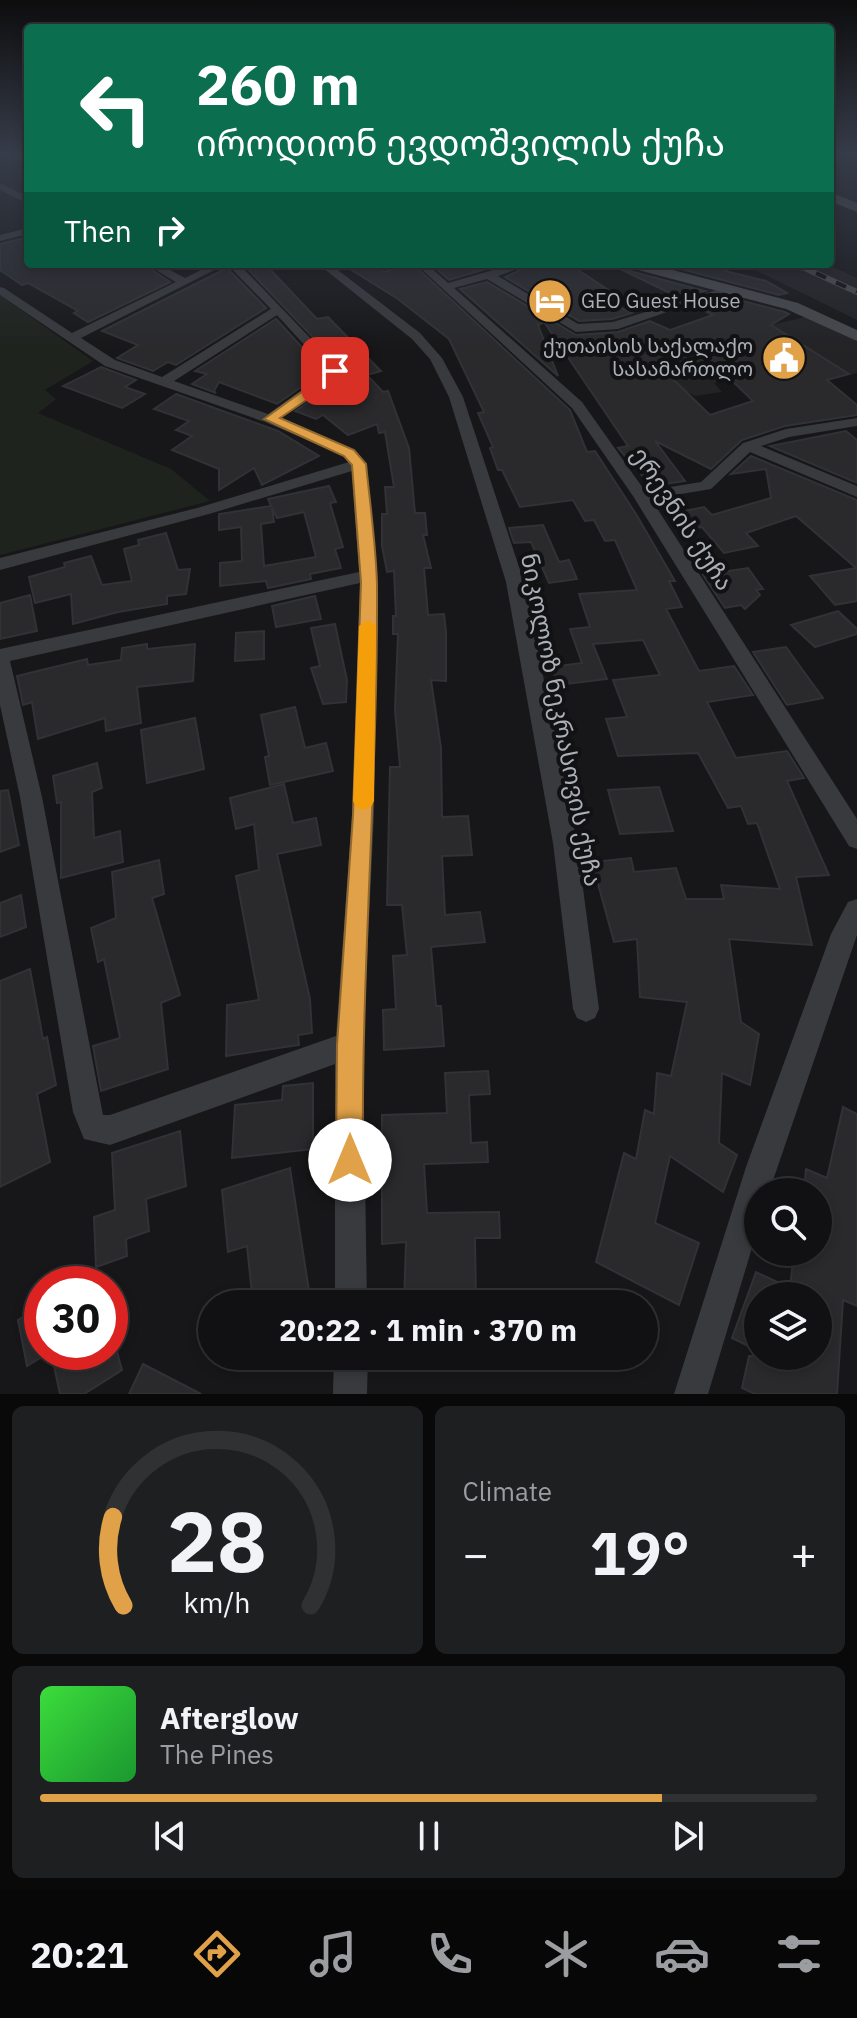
<!DOCTYPE html>
<meta charset="utf-8">
<style>
:root{--surface:#111113;--page:#1e1f21;--text:#f1f3f6;--muted:#9c9da0;--line:#303133;--accent:#e0a148}
body{margin:0;font-family:"IBM Plex Sans","Noto Sans Georgian",sans-serif;background:var(--page);color:var(--text);height:100vh;display:flex;flex-direction:column;font-size:30px;white-space:nowrap}
*{box-sizing:border-box;margin:0}
p{font-size:26px;color:var(--muted)}
.icon{flex:none;width:44px;height:44px;fill:none;stroke:currentColor;stroke-width:2;stroke-linecap:round;stroke-linejoin:round}
.map{position:relative;height:1394px;overflow:hidden}
.sheet{display:flex;flex-direction:column;gap:12px;padding:12px;background:#09090a;flex:1}
.sheet>*{flex:none}
.hud{position:absolute;left:24px;top:24px;width:810px;height:244px;border-radius:8px;box-shadow:0 4px 12px #0003,0 0 0 2px var(--line);background:#0b6e4f;color:#fff;overflow:hidden}
.buttons{position:absolute;left:744px;top:1178px;display:grid;gap:16px}
.buttons a{display:grid;place-items:center;width:88px;height:88px;border-radius:50%;background:var(--surface);box-shadow:0 4px 12px #0003,0 0 0 2px var(--line);font-size:40px}
.speed{position:absolute;left:24px;top:1266px;display:flex;gap:16px;font-size:40px;font-weight:700;text-align:center}
.speed>*{display:grid;place-content:center;width:104px;height:104px;border-radius:50%;background:var(--surface);box-shadow:0 4px 12px #0003,0 0 0 2px var(--line);line-height:1}
.speed .limit{border:12px solid #d22;background:#fff;color:#111}
.pin{position:absolute;display:grid;place-items:center;width:68px;height:68px;color:#fff;margin:-34px;border-radius:16px;box-shadow:0 4px 12px #0006}
.me{position:absolute;width:88px;margin:-44px;rotate:0deg;stroke-linejoin:round;filter:drop-shadow(0 0 6px #0008)}
.turn{display:flex;align-items:center;gap:28px;height:168px;padding:0 40px;font-size:36px}
.turn .icon{width:104px;height:104px;stroke-width:2.5}
.turn b{display:block;font-size:56px;line-height:68px}
.then{display:flex;align-items:center;height:76px;padding:0 40px;background:#0003;gap:16px;font-size:30px}
.big{font-size:60px;font-weight:700;line-height:1.1}
.sheet .card{flex:1;display:flex;flex-direction:column;justify-content:center;gap:12px;min-width:0;padding:0 28px;border-radius:12px;background:var(--page)}
.sheet .dial{align-items:center;gap:0}
.dial svg{height:208px;overflow:visible;fill:none;stroke:var(--line);stroke-width:7;stroke-linecap:round;text-anchor:middle}
.dial text{fill:var(--text);stroke:none}
.song{display:flex;align-items:center;gap:24px}
.cover{width:96px;height:96px;border-radius:12px;background:linear-gradient(135deg,hsl(120 70% 55%),hsl(130 70% 35%))}
.played{height:8px;border-radius:4px;background:linear-gradient(90deg,var(--accent) 80%,var(--line) 80%)}
.keys{display:flex;justify-content:space-around;direction:ltr}
.heat{display:flex;justify-content:space-between;align-items:center;font-size:44px;direction:ltr}
.sheet .tiles{flex:1;display:grid;gap:12px;grid-template-columns:1fr 1fr}
.card:last-child{grid-column:span 2}
.trip{position:absolute;left:198px;top:1290px;width:460px;height:80px;border-radius:40px;background:var(--surface);box-shadow:0 4px 12px #0003,0 0 0 2px var(--line);font-weight:700;line-height:80px;text-align:center}
.dock{display:flex;height:128px;justify-content:space-around;align-items:center;background:#070708;color:var(--muted)}
.dock .icon{width:56px;height:56px}
.dock .current{color:var(--accent)}
.dock b{font-size:36px;color:var(--text)}
.map>svg:first-child{display:block}
.built{fill:#232326}
.green{fill:#1e231e}
.building{fill:#2a2a2d;stroke:#313235;stroke-width:2;fill-rule:evenodd}
.lines{fill:none;stroke-linecap:round;stroke-linejoin:round}
.street{fill:#383a3d;fill-rule:evenodd}
.secondary{fill:#47494d;fill-rule:evenodd}
.rail-casing{stroke:#4c4e52;stroke-width:6}
.rail{stroke:#121214;stroke-width:4;stroke-dasharray:11;stroke-linecap:butt}
.route{fill:#e0a148;stroke:#92692f;stroke-width:2}
.slow{fill:#f59e0b}
.labels{text-anchor:middle;stroke-width:8;stroke-linejoin:round;paint-order:stroke}
.far-poi-label{font-size:20px;fill:#abafb7;stroke:#121214;text-anchor:start}
.street-label{font-size:24px;fill:#abafb7;stroke:#121214}
</style>
<div class="map">
<svg width="857" height="1394" viewBox="0 0 857 1394">
<rect width="100%" height="100%" fill="#171719"/>
<!-- built -->
<g class="built">
<path d="M743,264H827L857,278V320Z"/>
<path d="M809,316L857,341V373L838,378L788,382L740,378L714,383L722,392L695,396L669,383L647,382L722,337Z"/>
</g>
<!-- green -->
<path class="green" d="M0,295L93,361L45,390L56,399L38,413L171,469L210,501L0,555Z"/>
<!-- building -->
<g class="building">
<path d="M28,237V264H143L170,282L88,322L74,313L78,311L28,283L22,285L0,270V244Z"/>
<path d="M265,264L317,319L328,317L381,371L367,375L383,392L388,391L409,448L415,513H425L427,535H423L431,568H424L428,615L444,614L446,632V681L431,680L441,748L442,817L468,816L472,855L442,856L445,915L480,912L485,942L431,947L436,1006H441L444,1046L384,1050L383,1010L396,1009L393,956L407,955L402,905H387L390,767H400L395,710L398,634H393V616H396L394,571L387,572L382,546V514H387L385,487H394L385,432L379,433L377,424L348,435L323,415L316,419L295,411L338,382L345,371L244,265Z"/>
<path d="M342,264H371L384,272L413,264L570,410L587,452L595,451L636,514L675,581H669L682,607L666,609L699,671L734,666L753,695L707,702L736,758L787,751L804,778L787,781L829,875L796,877L812,945L729,939L741,1022L759,1034L750,1085L722,1073L719,1143L737,1155L723,1192L670,1156L655,1223L699,1243L679,1305L596,1262L624,1153L636,1159L645,1110L654,1114L657,1073L671,1076L687,1002L640,997L637,939L614,942L592,862L631,858L634,872L676,868L686,899H724L721,885L780,889L757,823L748,824L741,806L728,808L698,753L618,756L606,719L627,717L613,680L660,675L643,640L593,644L607,679L558,685L551,667L582,663L570,629L590,627L579,594L637,590L615,540L605,541L594,520L585,521L573,500L520,507L502,470H498L490,448L493,447L478,413L484,412L449,339L398,299Z"/>
<path d="M431,264H463L473,271L503,264L449,280Z"/>
<path d="M534,264H569L625,301L615,305L632,313L612,319L579,321L505,277Z"/>
<path d="M610,264H621L626,270L705,291L680,298Z"/>
<path d="M662,264H733L725,271L766,281L787,293L779,295Z"/>
<path d="M227,268L266,308L176,365L168,362L153,371L117,358L138,345L102,331Z"/>
<path d="M487,282L576,335L618,332L650,321L670,330L713,315L695,306L723,296L785,312L789,314L771,325L849,374L827,380L857,405V415L785,426L742,440L711,469L655,441L685,481L651,486L618,448L628,446L544,322L538,325L558,376L460,289ZM718,367L753,401L710,415L672,378Z"/>
<path d="M276,319L324,371L277,404L219,382L214,391L216,393L192,384L207,374L195,371Z"/>
<path d="M101,367L136,380L125,387L145,394L122,408L63,386Z"/>
<path d="M176,394L278,431L319,456L262,485L254,468L219,490V469L172,450L192,436L176,430L189,421L154,409Z"/>
<path d="M846,431L857,440V483L770,446Z"/>
<path d="M751,456L857,500V601L835,605L810,576L856,568L796,516L746,533L758,546L724,553L702,527L689,530L675,513L704,507L712,515L771,498L766,469L731,474Z"/>
<path d="M329,486L336,502L330,503L343,547L335,549L341,568L310,574L311,579L268,588L266,581L220,586V563L242,561L241,527L219,530V514L271,506L268,499ZM272,508L277,518L304,512L316,557L264,566L261,524L274,522Z"/>
<path d="M543,525L559,562L569,560L577,579L549,583L531,542L514,543L509,528Z"/>
<path d="M166,533L178,570L190,569L186,594L167,596V604L118,612L73,624L71,594L35,603L29,577L65,567L64,563L91,556L102,585L132,581L124,549L139,545L138,540Z"/>
<path d="M748,568L763,589L756,590L760,595L745,609L741,605L725,608L703,575Z"/>
<path d="M30,595L37,631L0,639V603Z"/>
<path d="M315,596L321,619L276,627L272,606Z"/>
<path d="M838,611L857,629V634L815,647L791,625Z"/>
<path d="M335,624L347,680L346,702L323,704L311,668L320,666L311,628Z"/>
<path d="M264,631V659L235,661L236,633Z"/>
<path d="M147,644V649L195,644L193,681L137,687L141,723L106,731L105,718L38,739L32,702L23,705L17,676L87,659L88,665L121,660L122,648Z"/>
<path d="M786,647L823,698L787,705L753,652Z"/>
<path d="M295,707L305,748L326,743L333,771L270,785L265,757L269,756L261,715Z"/>
<path d="M195,718L204,769L147,783L141,730Z"/>
<path d="M97,763L102,788L92,792L94,838L120,831L123,862L61,878V802L57,803L53,776Z"/>
<path d="M284,784L293,823L316,818L321,845L277,854L310,999L312,1033L298,1035L299,1045L226,1056L227,1005L259,1000L236,876L259,870L254,824L236,829L230,798Z"/>
<path d="M659,787L673,831L620,834L608,790Z"/>
<path d="M8,790L19,845L0,852V791Z"/>
<path d="M159,860L164,894L152,898L180,995L161,1003L168,1069L101,1091L93,1046L120,1038L104,959L98,962L91,928L116,918L112,872Z"/>
<path d="M21,895L26,927L0,937V903Z"/>
<path d="M30,969L43,1039L47,1037L56,1085L37,1094L50,1162L0,1187V981Z"/>
<path d="M488,1071L490,1094L469,1095L471,1143L487,1142L488,1162L424,1164L427,1213L499,1212L500,1238H475L476,1304H404L406,1242L382,1244V1115L447,1113L445,1073Z"/>
<path d="M313,1083V1149L232,1158L235,1105L282,1100L283,1086Z"/>
<path d="M843,1107L857,1114V1306L843,1300L837,1394H755L742,1388L749,1356H818V1296H758V1351L732,1338L756,1272L790,1288L794,1252H818V1192H804L806,1169L827,1178Z"/>
<path d="M180,1131L186,1186L146,1199L149,1231L126,1239L127,1256L96,1267L94,1217L115,1210L112,1153Z"/>
<path d="M290,1168L311,1304H253L247,1246L228,1252L222,1190Z"/>
<path d="M42,1306V1357L27,1366L18,1320Z"/>
<path d="M51,1352H117L122,1370L84,1394H60Z"/>
<path d="M143,1364L201,1394H129Z"/>
</g>
<g class="lines">
<!-- street -->
<g class="street">
<path d="M9,155L28,156V162L10,157Z"/>
<path d="M0,183L28,197V204L0,190Z"/>
<path d="M28,228V234L0,241V235Z"/>
<path d="M146,264H159L185,278L213,264H226L81,338L115,360L162,377L271,309L227,264H239L342,371L336,380L280,418L354,450L367,464L378,582L374,815L363,1045L367,1304H335V1064L110,1145L84,1139L73,1112L20,797L0,705V649L359,572L352,471L209,514L0,570V558L197,508L349,462L344,456L265,422L105,366L0,295V287L4,288L72,333L176,282ZM277,315L328,371L268,414L174,381ZM360,583L352,815L336,1036L110,1115H103L42,797L10,661Z"/>
<path d="M318,264H330L420,333L442,358L463,397L524,582L577,843L599,1009L595,1018L586,1022L577,1018L573,1009L553,843L506,582L449,397L430,359L412,339Z"/>
<path d="M416,264H427L448,283L514,264H531L498,276L578,324L613,322L730,286V290L618,329L576,332L487,279L454,288L582,402L645,491L701,482L743,443L786,429L857,418V426L789,437L761,446L857,486V497L750,452L711,489L651,499L857,819V849L849,846L633,496L572,408Z"/>
<path d="M857,899V935L769,1192H758V1228L708,1394H674L746,1167L831,934L848,902Z"/>
<path d="M334,1356H368L367,1394H333Z"/>
</g>
<!-- secondary -->
<g class="secondary">
<path d="M830,192L857,203V212L830,201Z"/>
<path d="M624,264H650L798,303L857,330V341L786,309L627,267Z"/>
</g>
<!-- rail casing -->
<g class="rail-casing">
<path id="rail" d="M796,264L857,292"/>
</g>
<!-- rail -->
<use href="#rail" class="rail"/>
</g>
<!-- sky -->
<linearGradient id="sky" x2="0" y2="1"><stop stop-color="#0d0d0e"/><stop offset="0.44" stop-color="#363c49"/><stop offset="1" stop-color="#363c49" stop-opacity="0"/></linearGradient>
<rect width="857" height="350" fill="url(#sky)"/>
<!-- route -->
<path class="route" d="M335,368L341,371L336,380L280,418L354,450L366,464C370,504 376,545 377,585C378,777 361,968 363,1160L359,1170L350,1174L340,1170L336,1160L337,1045L353,815L361,582L352,465L344,456L264,419Z"/>
<!-- slow -->
<path class="slow" d="M368,620L376,626L374,801L371,807L363,810L356,807L353,801L359,626Z"/>
<!-- icons -->
<defs>
<g id="hotel-disc" transform="scale(2.3)"><circle r="9.5" fill="#e0a148" stroke="#121214"/><path d="M-6-4.5h1.5V1H6V5H4.5V3h-9V5H-6ZM-4 0a1.8 1.8 0 1 1 3.6 0ZM.5 0V-2.5h3Q6-2.5 6 0Z" fill="#fff"/></g>
<g id="civic-disc" transform="scale(2.3)"><circle r="9.5" fill="#e0a148" stroke="#121214"/><path d="M-.6-6.5H3V-4.5H.6V-3L4-1V1h2V6H-6V1h2V-1L-.6-3ZM-1.2 2.5V6h2.4V2.5Z" fill="#fff"/></g>
</defs>
<g fill-rule="evenodd">
<use href="#hotel-disc" x="550" y="301"/>
<use href="#civic-disc" x="784" y="358"/>
</g>
<g class="labels">
<!-- far-poi labels -->
<g class="far-poi-label">
<text x="581" y="308">GEO Guest House</text>
<text x="753" y="353" text-anchor="end">ქუთაისის საქალაქო<tspan x="753" dy="23">სასამართლო</tspan></text>
</g>
<!-- street labels -->
<g class="street-label">
<text transform="translate(682 519) rotate(57)" y="8">ერევნის ქუჩა</text>
<text transform="translate(561 720) rotate(79)" y="8">ნიკოლოზ ნეკრასოვის ქუჩა</text>
</g>
</g>
</svg>
<div class="buttons">
<a><svg class="icon" aria-label="search" viewBox="0 0 24 24"><circle cx="10" cy="10" r="6"/><path d="M15 15l6 6"/></svg></a>
<a><svg class="icon" aria-label="layers" viewBox="0 0 24 24"><path d="M12 4l9 5-9 5-9-5zM3 14l9 5 9-5"/></svg></a>
</div>
<div class="speed"><div class="limit">30</div></div>
<div class="pin" style="left:335px;top:371px;background:#d93025"><svg class="icon" aria-label="arrive" viewBox="0 0 24 24"><path d="M6 21V4h12l-3 4 3 4H6"/></svg></div>
<svg class="me" style="left:350px;top:1160px" viewBox="-20 -20 40 40"><circle r="19" fill="#fff"/><path d="M0-13L10 11 0 6-10 11z" fill="#e0a148"/></svg>
<div class="trip">20:22 · 1 min · 370 m</div>
<div class="hud">
<div class="turn"><svg class="icon" aria-label="left" viewBox="0 0 24 24"><path d="M17 20v-9H6M10 6l-5 5 5 5"/></svg><div><b>260 m</b>იროდიონ ევდოშვილის ქუჩა</div></div>
<div class="then">Then<svg class="icon" aria-label="right" viewBox="0 0 24 24"><path d="M7 20v-9h11M14 6l5 5-5 5"/></svg></div>
</div>
</div>
<section class="sheet">
<div class="tiles">
<div class="card dial"><svg viewBox="0 0 100 80">
<path d="M14 69A42 42 0 1 1 86 69"/>
<path d="M14 69A42 42 0 0 1 10 35" stroke="#e0a148"/>
<text x="50" y="56" font-size="32" font-weight="700">28</text>
<text x="50" y="72" font-size="11">km/h</text>
</svg></div>
<div class="card"><p>Climate</p>
<div class="heat"><a>−</a><b class="big">19°</b><a>+</a></div>
</div>
<div class="card">
<div class="song"><i class="cover"></i><div><b>Afterglow</b><p>The Pines</p></div></div>
<div class="played"></div>
<div class="keys"><svg class="icon" aria-label="previous" viewBox="0 0 24 24"><path d="M18 5L8 12l10 7zM5 5v14"/></svg><svg class="icon" aria-label="pause" viewBox="0 0 24 24"><path d="M8 5v14M16 5v14"/></svg><svg class="icon" aria-label="next" viewBox="0 0 24 24"><path d="M6 5l10 7-10 7zM19 5v14"/></svg></div>
</div>
</div>
</section>
<nav class="dock">
<b>20:21</b>
<svg class="icon current" aria-label="directions" viewBox="0 0 24 24"><path d="M12 3l9 9-9 9-9-9zM9 14v-3h6M13 9l2 2-2 2"/></svg>
<svg class="icon" aria-label="music" viewBox="0 0 24 24"><path d="M9 18V5l10-2v13"/><circle cx="6" cy="18" r="3"/><circle cx="16" cy="16" r="3"/></svg>
<svg class="icon" aria-label="phone" viewBox="0 0 24 24"><path d="M5 4h4l2 5-3 2q2 4 5 5l2-3 5 2v4C11 20 4 13 5 4z"/></svg>
<svg class="icon" aria-label="climate" viewBox="0 0 24 24"><path d="M12 3v18M4 7l16 10M4 17L20 7"/></svg>
<svg class="icon" aria-label="car" viewBox="0 0 24 24"><path d="M5 17H2v-5l4-1 3-4h7l3 4 3 1v5h-3M9 17h6M6 11h13"/><circle cx="7" cy="17" r="2"/><circle cx="17" cy="17" r="2"/></svg>
<svg class="icon" aria-label="filters" viewBox="0 0 24 24"><path d="M4 7h16M4 17h16"/><circle cx="9" cy="7" r="2"/><circle cx="15" cy="17" r="2"/></svg>
</nav>
